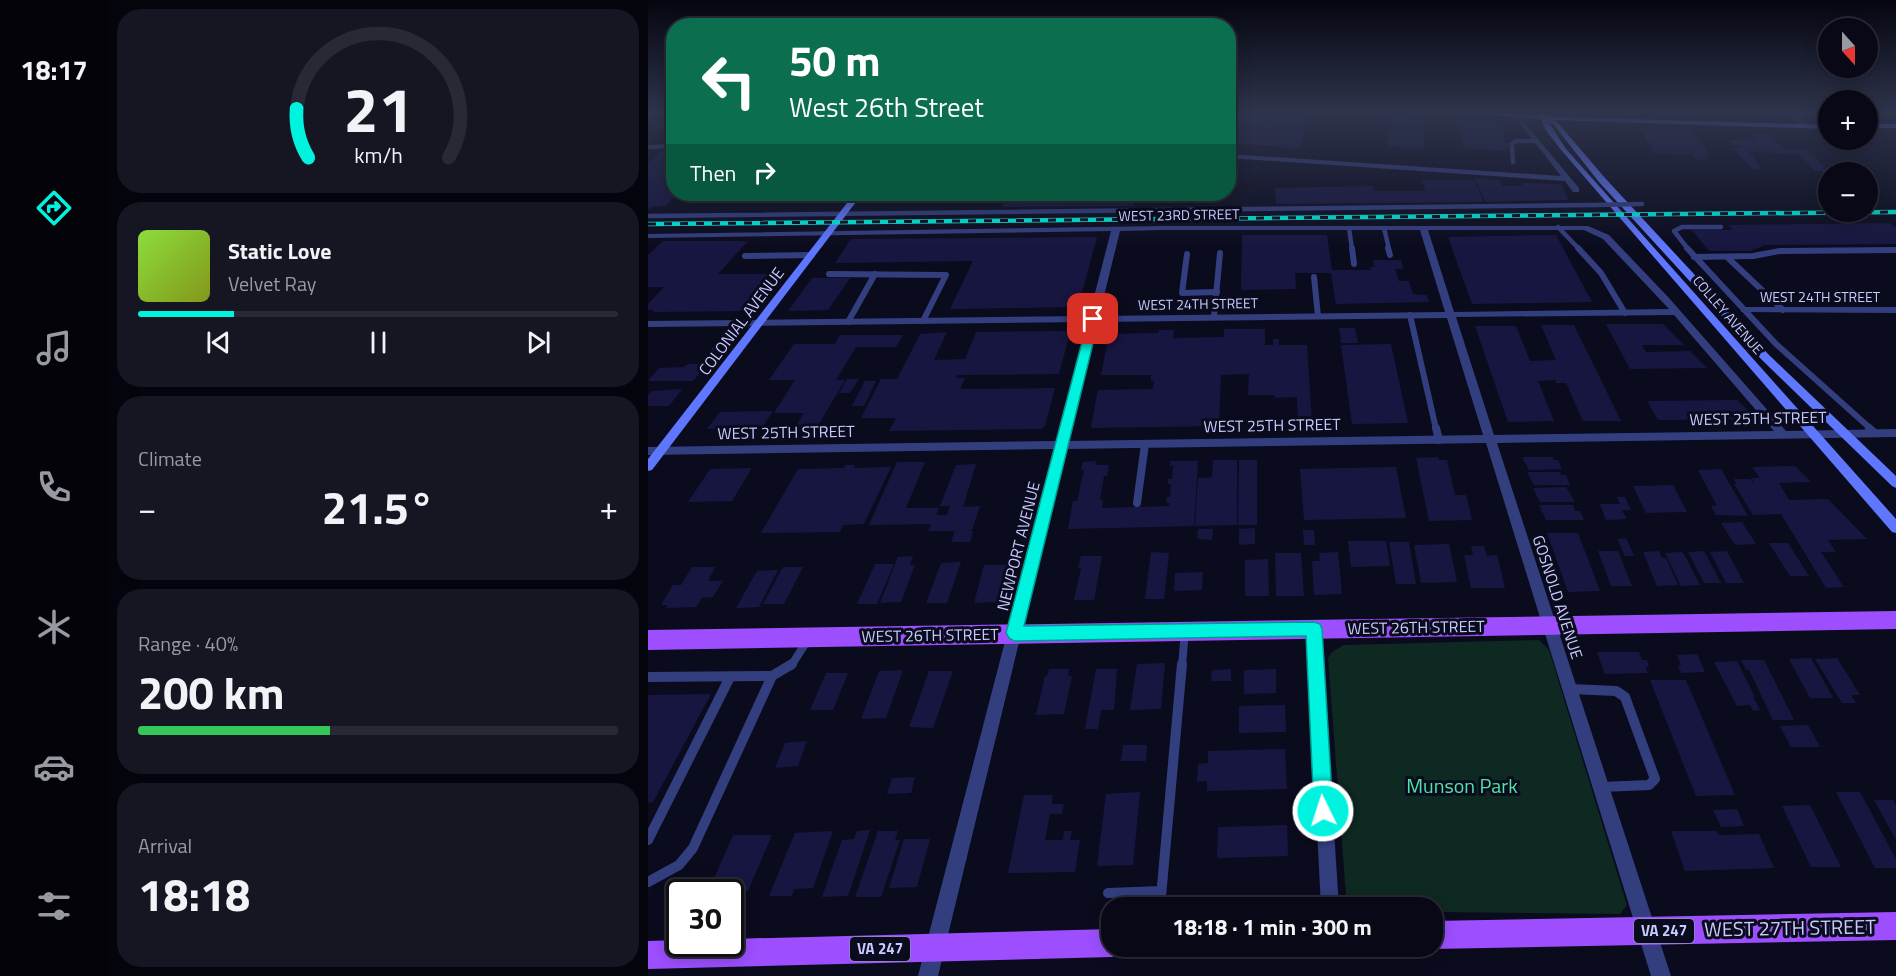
<!DOCTYPE html>
<meta charset="utf-8">
<style>
:root{--surface:#080816;--page:#161623;--text:#f1f3f6;--muted:#989aa1;--line:#292935;--accent:#00f3df}
body{margin:0;font-family:"Titillium Web",sans-serif;background:var(--page);color:var(--text);height:100vh;display:flex;flex-direction:column;font-size:22px;white-space:nowrap}
*{box-sizing:border-box;margin:0}
p{font-size:20px;color:var(--muted)}
.icon{flex:none;width:33px;height:33px;fill:none;stroke:currentColor;stroke-width:2;stroke-linecap:round;stroke-linejoin:round}
.map{position:relative;flex:1;overflow:hidden}
.side{display:flex;flex-direction:column;gap:9px;padding:9px;background:#04040c;width:540px}
.side>*{flex:none}
.top-card{position:absolute;left:18px;top:18px;width:570px;height:183px;border-radius:24px;box-shadow:0 3px 15px #0003,0 0 0 2px var(--line);background:#0b6e4f;color:#fff;overflow:hidden}
.needle{width:39px;rotate:159deg}
.buttons{position:absolute;left:1170px;top:18px;display:grid;gap:12px}
.buttons a{display:grid;place-items:center;width:60px;height:60px;border-radius:50%;background:var(--surface);box-shadow:0 3px 15px #0003,0 0 0 2px var(--line);font-size:30px}
.speed{position:absolute;left:18px;top:879px;display:flex;gap:12px;font-size:30px;font-weight:700;text-align:center}
.speed>*{display:grid;place-content:center;width:78px;height:78px;border-radius:50%;background:var(--surface);box-shadow:0 3px 15px #0003,0 0 0 2px var(--line);line-height:1}
.speed .limit{border:3px solid #111;border-radius:9px;background:#fff;color:#111}
.pin{position:absolute;display:grid;place-items:center;width:51px;height:51px;color:#fff;margin:-26px;border-radius:12px;box-shadow:0 3px 9px #0006}
.me{position:absolute;width:66px;margin:-33px;rotate:356deg;stroke-linejoin:round;filter:drop-shadow(0 0 4px #0008)}
.turn{display:flex;align-items:center;gap:21px;height:126px;padding:0 24px;font-size:27px}
.turn .icon{width:78px;height:78px;stroke-width:2.5}
.turn b{display:block;font-size:42px;line-height:51px}
.then{display:flex;align-items:center;height:57px;padding:0 24px;background:#0003;gap:12px;font-size:22px}
.big{font-size:45px;font-weight:700;line-height:1.1}
.side .card{flex:1;display:flex;flex-direction:column;justify-content:center;gap:9px;min-width:0;padding:0 21px;border-radius:24px;background:var(--page)}
.side .dial{align-items:center;gap:0}
.dial svg{height:156px;overflow:visible;fill:none;stroke:var(--line);stroke-width:7;stroke-linecap:round;text-anchor:middle}
.dial text{fill:var(--text);stroke:none}
.song{display:flex;align-items:center;gap:18px}
.cover{width:72px;height:72px;border-radius:9px;background:linear-gradient(135deg,hsl(90 70% 55%),hsl(70 70% 35%))}
.played{height:6px;border-radius:3px;background:linear-gradient(90deg,var(--accent) 20%,var(--line) 20%)}
.keys{display:flex;justify-content:space-around;direction:ltr}
.heat{display:flex;justify-content:space-between;align-items:center;font-size:33px;direction:ltr}
.charge{height:9px;border-radius:4px;background:linear-gradient(90deg,#34c759 40%,var(--line) 0)}
.trip{position:absolute;left:453px;top:897px;width:342px;height:60px;border-radius:24px;background:var(--surface);box-shadow:0 3px 15px #0003,0 0 0 2px var(--line);font-weight:700;line-height:60px;text-align:center}
main{display:flex;flex:1;min-height:0}
.dock{display:flex;flex-direction:column;width:108px;justify-content:space-around;align-items:center;background:#030309;color:var(--muted)}
.dock .icon{width:42px;height:42px}
.dock .current{color:var(--accent)}
.dock b{font-size:27px;color:var(--text)}
.map>svg:first-child{display:block}
.green{fill:#0e2822}
.building{fill:#171640}
.lines{fill:none;stroke-linecap:round;stroke-linejoin:round}
.lane-far3{stroke:#333e7f;stroke-width:4.5}
.lane-far2{stroke:#333e7f;stroke-width:6}
.lane-far1{stroke:#333e7f;stroke-width:8}
.lane{stroke:#333e7f;stroke-width:10}
.street{fill:#333e7f;fill-rule:evenodd}
.secondary{fill:#5f77ff;fill-rule:evenodd}
.primary{fill:#9d4fff;fill-rule:evenodd}
.rail-casing{stroke:#00f3df;stroke-width:4.5}
.rail{stroke:#0b0b1e;stroke-width:3;stroke-dasharray:8;stroke-linecap:butt}
.lane-bridge{stroke:#333e7f;stroke-width:4.5}
.route{fill:#00f3df;stroke:#009e91;stroke-width:1.5}
.labels{text-anchor:middle;stroke-width:6;stroke-linejoin:round;paint-order:stroke}
.far-street-label{font-size:14px;fill:#c8cbff;stroke:#0b0b1e}
.shield{fill:#0b0b1e;stroke:#8f91bc;stroke-width:1.5}
.shield-label{font-size:15px;font-weight:bold;fill:#c8cbff}
.street-label{font-size:16px;fill:#c8cbff;stroke:#0b0b1e}
.near-park-label{font-size:20px;fill:#4ee4a4;stroke:#0b0b1e}
.near-street-label{font-size:20px;fill:#c8cbff;stroke:#0b0b1e}
</style>
<main>
<nav class="dock">
<b>18:17</b>
<svg class="icon current" aria-label="directions" viewBox="0 0 24 24"><path d="M12 3l9 9-9 9-9-9zM9 14v-3h6M13 9l2 2-2 2"/></svg>
<svg class="icon" aria-label="music" viewBox="0 0 24 24"><path d="M9 18V5l10-2v13"/><circle cx="6" cy="18" r="3"/><circle cx="16" cy="16" r="3"/></svg>
<svg class="icon" aria-label="phone" viewBox="0 0 24 24"><path d="M5 4h4l2 5-3 2q2 4 5 5l2-3 5 2v4C11 20 4 13 5 4z"/></svg>
<svg class="icon" aria-label="climate" viewBox="0 0 24 24"><path d="M12 3v18M4 7l16 10M4 17L20 7"/></svg>
<svg class="icon" aria-label="car" viewBox="0 0 24 24"><path d="M5 17H2v-5l4-1 3-4h7l3 4 3 1v5h-3M9 17h6M6 11h13"/><circle cx="7" cy="17" r="2"/><circle cx="17" cy="17" r="2"/></svg>
<svg class="icon" aria-label="filters" viewBox="0 0 24 24"><path d="M4 7h16M4 17h16"/><circle cx="9" cy="7" r="2"/><circle cx="15" cy="17" r="2"/></svg>
</nav>
<section class="side">
<div class="card dial"><svg viewBox="0 0 100 80">
<path d="M14 69A42 42 0 1 1 86 69"/>
<path d="M14 69A42 42 0 0 1 8 44" stroke="#00f3df"/>
<text x="50" y="56" font-size="32" font-weight="700">21</text>
<text x="50" y="72" font-size="11">km/h</text>
</svg></div>
<div class="card">
<div class="song"><i class="cover"></i><div><b>Static Love</b><p>Velvet Ray</p></div></div>
<div class="played"></div>
<div class="keys"><svg class="icon" aria-label="previous" viewBox="0 0 24 24"><path d="M18 5L8 12l10 7zM5 5v14"/></svg><svg class="icon" aria-label="pause" viewBox="0 0 24 24"><path d="M8 5v14M16 5v14"/></svg><svg class="icon" aria-label="next" viewBox="0 0 24 24"><path d="M6 5l10 7-10 7zM19 5v14"/></svg></div>
</div>
<div class="card"><p>Climate</p>
<div class="heat"><a>−</a><b class="big">21.5°</b><a>+</a></div>
</div>
<div class="card"><p>Range · 40%</p><b class="big">200 km</b><div class="charge"></div></div>
<div class="card"><p>Arrival</p><b class="big">18:18</b></div>
</section>
<div class="map">
<svg width="1248" height="976" viewBox="0 0 1248 976">
<rect width="100%" height="100%" fill="#0b0b1e"/>
<!-- green -->
<path class="green" d="M891,640L901,650L979,905L972,914L785,912L784,908L707,907L698,896L680,658L684,652L696,645Z"/>
<!-- building -->
<g class="building">
<path d="M19,112H26V127L3,129Z"/>
<path d="M588,112H663L652,148L580,143V128Z"/>
<path d="M1011,112H1034L1037,117L1013,116Z"/>
<path d="M1076,112H1128L1135,119L1081,118Z"/>
<path d="M1180,112V120L1165,121L1155,113Z"/>
<path d="M1220,112H1248V118L1220,120Z"/>
<path d="M743,115L777,117L776,149L739,146Z"/>
<path d="M809,120L854,124L857,143L866,144V149L858,148L859,151L815,148L814,132H810Z"/>
<path d="M991,128L1043,129L1063,156H1058L1061,160L1047,159L1045,155L1007,154Z"/>
<path d="M1100,133L1123,134L1126,137H1123L1124,139L1136,149L1159,150L1181,172L1167,171L1150,154L1101,152L1114,170L1104,169L1085,148H1093L1091,145H1084L1080,140H1110Z"/>
<path d="M26,150V194H28L18,206L3,207L0,210V164L13,151Z"/>
<path d="M826,178L851,180L855,186H875L873,183L910,184L914,186L920,200L838,202Z"/>
<path d="M774,180H826L836,202L628,204L627,188L725,186L726,191H778Z"/>
<path d="M240,194H318L316,198L236,199Z"/>
<path d="M360,194H442L441,197L488,194L485,206L354,207Z"/>
<path d="M1241,223L1248,227V244L1117,245L1103,251H1061L1044,230H1085L1080,225Z"/>
<path d="M594,235H679L684,270H723L722,267H726L725,260H753L755,269H747L751,281H761L765,294L779,295L781,302L688,304L683,273H647L648,289L593,290Z"/>
<path d="M908,235L944,302L824,304L800,237Z"/>
<path d="M449,237L430,307L302,309L325,261L187,263L203,239Z"/>
<path d="M15,241H100L70,274H130L101,311L4,312L6,310H0V304L16,287H0V255Z"/>
<path d="M164,278H202L180,310L140,311Z"/>
<path d="M958,324H1015L1036,345H994L998,352L1042,351L1059,368L982,369Z"/>
<path d="M893,325H926L973,421H935L918,383H908V380L890,381L906,421L860,422L827,326H868L882,361L908,360Z"/>
<path d="M691,328H707L710,343H693Z"/>
<path d="M576,329H617V345H625V339H631V345H659L664,424H650L649,397L627,398V395H600L601,374L573,375L571,426L445,428L443,426L450,390L505,389L506,381H503V375H453L461,334L510,333L511,330H526L525,338L576,337Z"/>
<path d="M420,331L422,333L411,374L310,375L308,378H317L312,389L407,388L397,426L393,429L241,431L248,418H213L233,379H249L272,334L299,332L286,360L317,359L328,332Z"/>
<path d="M73,335H79L66,354H60Z"/>
<path d="M192,335H255L248,347H208L188,380H197L166,432H144L156,413H126L147,380H121L146,344H187Z"/>
<path d="M743,344L760,423L704,424L693,345Z"/>
<path d="M40,364H59L45,381H0L11,368L36,367Z"/>
<path d="M199,379H211L202,393H191Z"/>
<path d="M217,381H228L216,406H204Z"/>
<path d="M34,389L21,406H0V395L4,391Z"/>
<path d="M1089,400L1109,419L1010,420L999,401Z"/>
<path d="M125,411L114,428L59,429L72,412Z"/>
<path d="M790,457L791,460H799L807,495H818L824,520L781,521L768,458Z"/>
<path d="M874,457H905L906,460H910L914,469L881,470Z"/>
<path d="M565,460H589V525L547,526L550,478L564,477Z"/>
<path d="M591,460H609V525H590Z"/>
<path d="M448,461L447,465H461L459,476H456L452,500H455L454,508L521,506V503H518L519,497H522L523,484H520V479H524L525,466H522V461H550L546,526L420,529L425,501H429L436,470H433L435,462Z"/>
<path d="M249,462H277L258,508H291L288,515H299L302,506H292L308,465L328,464L315,507L332,506L324,530H318L325,531L322,542H303L307,531H280L283,524L221,525Z"/>
<path d="M197,465H207L206,468L243,467L216,524L195,525L192,532L113,533L150,469L196,468Z"/>
<path d="M1147,466L1163,482L1131,483L1141,500L1180,499L1219,539L1180,540L1188,552H1173L1196,587L1178,588L1133,514L1105,515L1086,484H1088L1086,479H1102L1107,484L1103,478H1112L1104,467Z"/>
<path d="M748,467L758,518L656,520L652,469Z"/>
<path d="M104,468L84,501L40,502L62,469Z"/>
<path d="M1073,469L1100,516L1068,515L1063,506H1069L1050,470Z"/>
<path d="M879,472H912L913,475H918L922,485H886Z"/>
<path d="M1025,485L1039,512L998,513L985,486Z"/>
<path d="M918,487L927,502H892L885,488Z"/>
<path d="M969,497H977L983,510H974L979,519L958,520L952,504H972Z"/>
<path d="M891,505H925L927,511H932L936,520H898Z"/>
<path d="M1094,522L1108,544L1087,545L1073,523Z"/>
<path d="M607,528V544L591,545V529Z"/>
<path d="M550,529H565L564,540L549,539Z"/>
<path d="M655,530H666L667,545H656Z"/>
<path d="M899,533H930L952,591L920,592Z"/>
<path d="M978,538L986,556H977L969,539Z"/>
<path d="M700,541H738L742,566L703,567Z"/>
<path d="M741,542H761L768,584H748Z"/>
<path d="M1121,543H1140L1161,576H1142Z"/>
<path d="M801,544L809,582L773,583L766,545Z"/>
<path d="M823,546H836L839,556L849,555L857,588H823L816,555H825Z"/>
<path d="M950,551H970L984,586H963Z"/>
<path d="M1011,551L1014,558H1018L1030,585L1009,586L995,552Z"/>
<path d="M1056,551L1073,583H1056L1040,552Z"/>
<path d="M1079,551L1096,583H1078L1062,552Z"/>
<path d="M503,552L521,553L516,599H497Z"/>
<path d="M690,552L694,594L666,595L664,561H672L671,553Z"/>
<path d="M1033,552L1036,554L1052,585L1033,586L1017,553Z"/>
<path d="M627,553H653L656,596H628Z"/>
<path d="M265,556L262,565H267L253,602L232,603L250,557Z"/>
<path d="M433,556H454L446,600H426L433,568H430Z"/>
<path d="M620,559L621,596H597V560Z"/>
<path d="M313,562L299,603H278L293,563Z"/>
<path d="M227,564H246L229,604H209Z"/>
<path d="M336,565H359L349,602L326,603Z"/>
<path d="M44,567H67L60,581H75L65,597L54,598L48,607L18,608L20,605H13L25,585H33Z"/>
<path d="M135,567H155L136,604H115Z"/>
<path d="M130,570L111,607L88,608L109,571Z"/>
<path d="M555,572L554,590L526,591L527,573Z"/>
<path d="M949,652H991L994,660H999L1001,667H997L1000,673L957,674Z"/>
<path d="M1049,654L1057,672L1033,673L1030,666L1033,665L1029,655Z"/>
<path d="M1163,658L1185,698H1162L1141,659Z"/>
<path d="M1189,658L1212,695H1203L1208,703H1194L1167,659Z"/>
<path d="M1093,660H1116L1146,720H1125L1101,670H1098Z"/>
<path d="M1089,661L1107,697H1105L1112,710L1105,711L1102,705L1089,706L1066,662Z"/>
<path d="M517,663L513,709L482,710L489,664Z"/>
<path d="M401,669H421L420,676H424L416,714L388,715L397,676H399Z"/>
<path d="M448,669H469L466,710H453L450,729H437Z"/>
<path d="M583,669V681H563L564,670Z"/>
<path d="M628,669V693L596,694V670Z"/>
<path d="M255,670L238,718L213,719L231,671Z"/>
<path d="M281,671H305L285,728L261,727Z"/>
<path d="M178,673H200L185,710H162Z"/>
<path d="M1002,680H1038L1087,795L1048,796Z"/>
<path d="M63,694L5,802L0,803V695Z"/>
<path d="M637,705L638,732L591,733V706Z"/>
<path d="M1160,725L1172,747H1143L1132,726Z"/>
<path d="M159,741L150,766L127,768L137,743Z"/>
<path d="M475,745H499L498,761H473Z"/>
<path d="M637,749L639,789L559,791V781L549,782L550,764L560,763V751Z"/>
<path d="M267,777L263,793L239,794L244,778Z"/>
<path d="M492,792L485,865L449,866L458,794Z"/>
<path d="M1188,792H1212L1248,859V868H1227Z"/>
<path d="M376,795H405L404,804H416L414,814H402L397,840H415L416,831H424L422,840H432L427,872L360,873Z"/>
<path d="M1226,800H1245L1248,805V840Z"/>
<path d="M1162,805L1193,867H1163L1134,806Z"/>
<path d="M1089,809L1096,826L1073,827L1065,810Z"/>
<path d="M639,825L640,856L569,858L570,827Z"/>
<path d="M222,830L200,896L174,897L194,840L206,839L209,831Z"/>
<path d="M185,831L165,888L146,889L144,896H121L147,833Z"/>
<path d="M230,831H250L247,840H252L233,897H207Z"/>
<path d="M1023,831H1069L1071,835L1111,834L1126,868L1037,871Z"/>
<path d="M85,835H124L100,891L60,892Z"/>
<path d="M256,839H282L269,887L241,888Z"/>
</g>
<g class="lines">
<!-- lane-far3 -->
<g class="lane-far3">
<path d="M864,144L868,141H888"/>
<path d="M864,148L865,162"/>
<path d="M0,216L946,205"/>
<path d="M910,227L931,249"/>
<path d="M701,228L704,249"/>
<path d="M736,228L741,249"/>
<path d="M1040,249L1026,231L1034,227H1073"/>
</g>
<!-- lane-far2 -->
<g class="lane-far2">
<path d="M704,248L706,264"/>
<path d="M740,248L742,255"/>
<path d="M930,248L953,273L977,313"/>
<path d="M1039,248L1128,344L1223,429"/>
<path d="M539,254L534,293L569,292"/>
<path d="M97,256L164,255"/>
<path d="M1046,257L1105,256L1132,251L1248,250"/>
<path d="M1079,257L1135,310"/>
<path d="M181,274L298,275L275,321"/>
<path d="M666,277L670,316"/>
<path d="M762,315L788,429"/>
<path d="M566,317L572,253"/>
<path d="M200,322L227,274"/>
</g>
<!-- lane-far1 -->
<g class="lane-far1">
<path d="M788,428L791,440"/>
<path d="M1221,428L1227,433"/>
<path d="M489,503L497,444"/>
<path d="M143,666L159,641"/>
<path d="M534,666L537,631"/>
</g>
<!-- lane -->
<g class="lane">
<path d="M0,677L124,676L144,664"/>
<path d="M922,689L968,691L977,697L1007,779L1001,785L953,787"/>
<path d="M0,840L82,677"/>
<path d="M0,882L31,865L45,848L124,676"/>
<path d="M460,893L513,891"/>
<path d="M512,908L534,664"/>
</g>
<!-- street -->
<g class="street">
<path d="M2,112H9L0,120V114Z"/>
<path d="M1137,112H1144L1159,126L1154,127Z"/>
<path d="M869,114L931,188V192H925L917,181L580,158V154L913,176L867,117V115Z"/>
<path d="M26,144V148L0,149V145Z"/>
<path d="M515,226H940L961,235L1021,298L1138,431L1248,429V437L849,443L1023,976H1003L838,443L418,449L290,976H270L407,449L0,455V447L409,441L440,322L0,327V321L441,316L463,231L0,238V234ZM515,230H772L797,312L451,316L472,231ZM780,230H936L955,239L1021,309L806,312ZM1026,315L1126,431L846,435L808,317ZM799,318L835,435L420,441L449,322Z"/>
<path d="M1096,307H1248V313L1093,312V308Z"/>
<path d="M666,623L671,625L673,629L691,908H673L659,629L661,625Z"/>
</g>
<!-- secondary -->
<g class="secondary">
<path d="M808,112L891,115L890,112H896L898,116L916,117L1180,125V129L906,120L910,123L957,178L1121,355L1248,476V488L1244,486L1113,359L951,182L906,125L901,123L918,149L1248,519V533L1244,532L914,151L897,129L893,119Z"/>
<rect x="1220" y="124" width="28" height="4"/>
<path d="M206,194H214L4,470L0,471V459Z"/>
</g>
<!-- primary -->
<g class="primary">
<path d="M1248,611V629L0,650V630Z"/>
<path d="M1248,912V940L784,949L778,946H784V921Z"/>
<path d="M464,929V946H477L474,953L464,957L0,969V941L32,940V944H82V939Z"/>
</g>
<!-- rail casing -->
<g class="rail-casing">
<path id="rail" d="M0,224L1248,212"/>
</g>
<!-- rail -->
<use href="#rail" class="rail"/>
<!-- lane-bridge -->
<path class="lane-bridge" d="M946,205L994,204"/>
</g>
<!-- sky -->
<linearGradient id="sky" x2="0" y2="1"><stop stop-color="#060610"/><stop offset="0.45" stop-color="#2e344c"/><stop offset="1" stop-color="#2e344c" stop-opacity="0"/></linearGradient>
<rect width="1248" height="249" fill="url(#sky)"/>
<!-- route -->
<path class="route" d="M445,316L451,319L376,626L666,622L672,624L674,629L685,811L682,818L675,820L668,818L666,811L658,636L366,641L361,638L358,633L440,319Z"/>
<g class="labels">
<!-- far-street labels -->
<g class="far-street-label">
<text transform="translate(531 215) rotate(-1)" y="5">WEST 23RD STREET</text>
<text x="1172" y="302">WEST 24TH STREET</text>
<text transform="translate(550 304) rotate(-1)" y="5">WEST 24TH STREET</text>
<text transform="translate(1080 315) rotate(49)" y="5">COLLEY AVENUE</text>
</g>
<!-- shield labels -->
<g class="shield">
<rect x="986" y="919" width="60" height="24" rx="4.5"/>
<rect x="202" y="937" width="60" height="24" rx="4.5"/>
</g>
<g class="shield-label">
<text x="1016" y="936">VA 247</text>
<text x="232" y="954">VA 247</text>
</g>
<!-- street labels -->
<g class="street-label">
<text transform="translate(93 321) rotate(-53)" y="6">COLONIAL AVENUE</text>
<text transform="translate(1110 418) rotate(-1)" y="6">WEST 25TH STREET</text>
<text transform="translate(624 425) rotate(-1)" y="6">WEST 25TH STREET</text>
<text transform="translate(138 432) rotate(-1)" y="6">WEST 25TH STREET</text>
<text transform="translate(370 546) rotate(-76)" y="6">NEWPORT AVENUE</text>
<text transform="translate(910 597) rotate(72)" y="6">GOSNOLD AVENUE</text>
<text transform="translate(768 627) rotate(-1)" y="6">WEST 26TH STREET</text>
<text transform="translate(282 635) rotate(-1)" y="6">WEST 26TH STREET</text>
</g>
<!-- near-park labels -->
<g class="near-park-label">
<text x="814" y="793">Munson Park</text>
</g>
<!-- near-street labels -->
<g class="near-street-label">
<text transform="translate(1142 928) rotate(-1)" y="7">WEST 27TH STREET</text>
</g>
</g>
</svg>
<div class="buttons">
<a><svg class="needle" viewBox="-14 -14 28 28"><path d="M0-13l5 13h-10z" fill="#e53935"/><path d="M0 13l5-13h-10z" fill="#989aa1"/></svg></a>
<a>+</a>
<a>−</a>
</div>
<div class="speed"><div class="limit">30</div></div>
<div class="pin" style="left:445px;top:319px;background:#d93025"><svg class="icon" aria-label="arrive" viewBox="0 0 24 24"><path d="M6 21V4h12l-3 4 3 4H6"/></svg></div>
<svg class="me" style="left:675px;top:811px" viewBox="-20 -20 40 40"><circle r="17" fill="#00f3df" stroke="#fff" stroke-width="3"/><path d="M0-11L8 9 0 5-8 9z" fill="#fff"/></svg>
<div class="trip">18:18 · 1 min · 300 m</div>
<div class="top-card">
<div class="turn"><svg class="icon" aria-label="left" viewBox="0 0 24 24"><path d="M17 20v-9H6M10 6l-5 5 5 5"/></svg><div><b>50 m</b>West 26th Street</div></div>
<div class="then">Then<svg class="icon" aria-label="right" viewBox="0 0 24 24"><path d="M7 20v-9h11M14 6l5 5-5 5"/></svg></div>
</div>
</div>
</main>
